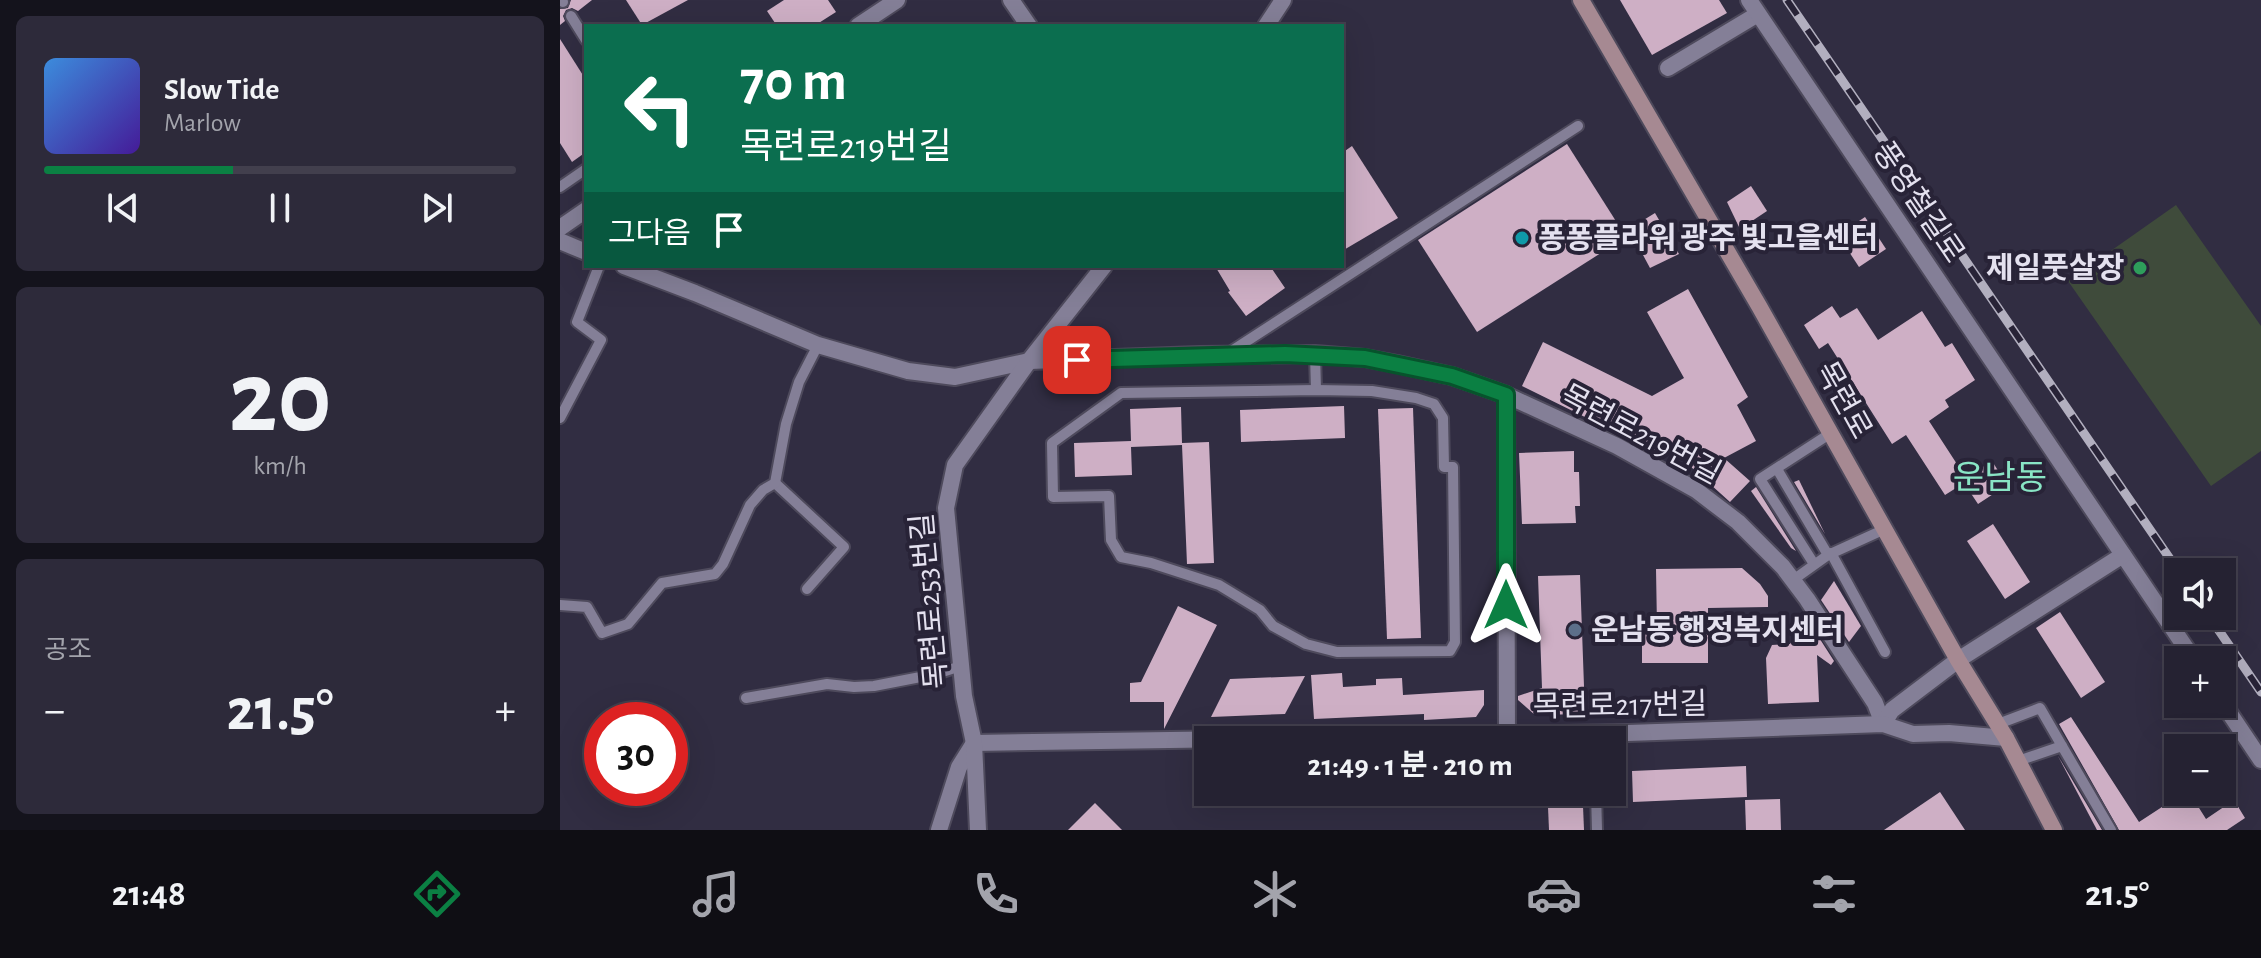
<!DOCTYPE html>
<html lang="ko">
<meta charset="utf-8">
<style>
:root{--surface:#252232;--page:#2d2a3a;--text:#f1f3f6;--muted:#a3a4ac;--line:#423f4d;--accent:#0b8043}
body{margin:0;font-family:"Alegreya Sans","Noto Sans KR",sans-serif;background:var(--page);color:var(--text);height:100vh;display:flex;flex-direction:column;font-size:30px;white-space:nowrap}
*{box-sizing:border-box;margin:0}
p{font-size:26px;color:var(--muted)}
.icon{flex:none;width:44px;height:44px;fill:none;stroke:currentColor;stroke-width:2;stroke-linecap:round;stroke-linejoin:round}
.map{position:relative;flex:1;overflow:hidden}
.panel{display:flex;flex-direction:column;gap:16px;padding:16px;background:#14131c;width:560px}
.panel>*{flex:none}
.top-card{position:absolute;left:24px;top:24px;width:760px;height:244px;border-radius:0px;box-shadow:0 8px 32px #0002,0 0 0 2px var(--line);background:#0b6e4f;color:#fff;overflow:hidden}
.tools{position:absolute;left:1604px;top:558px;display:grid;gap:16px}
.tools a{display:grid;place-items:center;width:72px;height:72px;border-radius:0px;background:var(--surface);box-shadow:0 8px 32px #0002,0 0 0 2px var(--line);font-size:40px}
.speed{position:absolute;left:24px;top:702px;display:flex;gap:16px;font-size:40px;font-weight:700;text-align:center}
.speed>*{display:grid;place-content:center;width:104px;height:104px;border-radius:50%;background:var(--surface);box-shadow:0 8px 32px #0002,0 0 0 2px var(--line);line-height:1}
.speed .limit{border:12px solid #d22;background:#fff;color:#111}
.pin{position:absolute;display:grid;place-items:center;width:68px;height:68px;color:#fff;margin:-34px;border-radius:16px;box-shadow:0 4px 12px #0006}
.me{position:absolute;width:88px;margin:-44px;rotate:0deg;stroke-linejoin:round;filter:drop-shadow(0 0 6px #0008)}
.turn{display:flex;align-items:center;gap:28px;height:168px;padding:0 24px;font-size:36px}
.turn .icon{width:104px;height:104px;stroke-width:2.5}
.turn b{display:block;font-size:56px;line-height:68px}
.then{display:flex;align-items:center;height:76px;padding:0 24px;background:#0003;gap:16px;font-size:30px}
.big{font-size:60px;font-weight:700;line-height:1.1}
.panel .card{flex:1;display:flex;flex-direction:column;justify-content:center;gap:12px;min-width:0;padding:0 28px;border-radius:12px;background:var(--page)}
.panel .dial{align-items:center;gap:0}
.dial b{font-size:104px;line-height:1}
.song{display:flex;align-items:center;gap:24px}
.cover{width:96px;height:96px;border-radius:12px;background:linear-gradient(135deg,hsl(210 70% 55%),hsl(260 70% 35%))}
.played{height:8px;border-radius:4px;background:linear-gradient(90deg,var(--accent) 40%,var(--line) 40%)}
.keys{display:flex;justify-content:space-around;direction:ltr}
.heat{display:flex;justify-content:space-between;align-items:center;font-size:44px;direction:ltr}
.trip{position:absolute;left:634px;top:726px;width:432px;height:80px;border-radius:0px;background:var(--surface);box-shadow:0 8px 32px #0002,0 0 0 2px var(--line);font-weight:700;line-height:80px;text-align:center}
.tab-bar{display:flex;height:128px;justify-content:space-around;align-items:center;background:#0f0e14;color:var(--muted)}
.tab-bar .icon{width:56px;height:56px}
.tab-bar .active{color:var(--accent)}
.tab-bar b{font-size:36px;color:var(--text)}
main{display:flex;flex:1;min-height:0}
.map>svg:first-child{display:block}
.green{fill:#3f4b3b}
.building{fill:#ceafc5}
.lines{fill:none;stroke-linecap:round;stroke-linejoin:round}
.service-casing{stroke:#4e4a5c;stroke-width:14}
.minor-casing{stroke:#4e4a5c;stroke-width:20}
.tertiary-casing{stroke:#4e4a5c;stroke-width:20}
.secondary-casing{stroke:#4e4a5c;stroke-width:20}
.service{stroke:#847f97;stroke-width:10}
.minor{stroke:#847f97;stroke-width:16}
.tertiary{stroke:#847f97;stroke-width:16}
.secondary{stroke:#a68992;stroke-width:16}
.rail-casing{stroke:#b2afbf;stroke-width:9}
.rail{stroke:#282337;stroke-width:6;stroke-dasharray:18;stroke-linecap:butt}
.route-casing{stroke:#07532c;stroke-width:20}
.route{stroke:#0b8043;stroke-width:14}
.culture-dot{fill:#0f9aa8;stroke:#282337;stroke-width:3}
.leisure-dot{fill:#2e9e5b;stroke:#282337;stroke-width:3}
.service-dot{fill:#5c6f8a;stroke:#282337;stroke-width:3}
.labels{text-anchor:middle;stroke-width:8;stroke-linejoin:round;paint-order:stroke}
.street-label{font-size:30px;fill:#e4e1ef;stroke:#282337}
.poi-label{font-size:30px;font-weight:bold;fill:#e4e1ef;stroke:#282337;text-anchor:start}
.quarter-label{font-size:34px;fill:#89e5c5;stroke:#282337}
</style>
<main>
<section class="panel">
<div class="card">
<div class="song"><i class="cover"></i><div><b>Slow Tide</b><p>Marlow</p></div></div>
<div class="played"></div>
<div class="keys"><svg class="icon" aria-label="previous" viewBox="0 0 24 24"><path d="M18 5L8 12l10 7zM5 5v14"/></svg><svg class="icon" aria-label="pause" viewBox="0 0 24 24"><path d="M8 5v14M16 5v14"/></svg><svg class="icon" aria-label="next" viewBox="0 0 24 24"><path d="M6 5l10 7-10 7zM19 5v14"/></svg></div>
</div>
<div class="card dial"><b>20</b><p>km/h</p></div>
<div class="card"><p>공조</p>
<div class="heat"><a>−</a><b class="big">21.5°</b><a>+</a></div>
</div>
</section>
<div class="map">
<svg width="1701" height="830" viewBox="0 0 1701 830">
<rect width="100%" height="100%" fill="#312d42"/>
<!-- green -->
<path class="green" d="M1616,205L1701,326V451L1651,486L1508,281Z"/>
<!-- building -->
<g class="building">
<path d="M11,0H32L18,11L12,8L6,10L3,16L5,21L0,25V9L8,8Z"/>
<path d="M66,0H128L82,25Z"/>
<path d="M224,0H268L276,12L254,26H217L207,11Z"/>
<path d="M1060,0H1159L1167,13L1092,55Z"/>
<path d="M0,39L26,80V152L12,162L0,143Z"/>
<path d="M1007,144L1066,237L917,332L858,240Z"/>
<path d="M792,146L838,218L782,251V153Z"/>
<path d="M1191,186L1207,211L1180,229L1167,202Z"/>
<path d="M1095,213L1119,254L1090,268L1069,229Z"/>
<path d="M1305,217L1326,249L1299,267L1278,235Z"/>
<path d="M655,266H710L725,288L686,316L668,292L670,291Z"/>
<path d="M1128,289L1188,397L1177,405L1196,441L1164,458L1190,481L1170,502L1110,448L1100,454L962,386L983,342L1092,396L1124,378L1087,312Z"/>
<path d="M1272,306L1280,318L1297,308L1318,340L1362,311L1385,347L1392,343L1415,380L1385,400L1389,407L1369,421L1406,478L1432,461L1447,485L1418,504L1404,483L1385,495L1346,435L1332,444L1268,343L1259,349L1244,325Z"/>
<path d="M784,406L785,438L681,442L680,410Z"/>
<path d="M621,407L622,443L649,442L654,563L627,564L622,445L571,447L572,475L515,477L514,443L571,441L570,409Z"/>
<path d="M853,408L861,638L827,639L818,409Z"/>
<path d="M1014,451V472H1019L1020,506H1015L1016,523L962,524L959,453Z"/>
<path d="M1239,480L1265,534L1234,482Z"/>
<path d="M1196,487L1236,551L1231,548L1191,491Z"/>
<path d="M1433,524L1470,582L1445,599L1407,541Z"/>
<path d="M1182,568L1200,584L1208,596V607L1148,608V663H1082V627H1097L1096,569Z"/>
<path d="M1020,575L1025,714L975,715L958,700V696L982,688L978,576Z"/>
<path d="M1274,581L1301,626L1289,642L1261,600Z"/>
<path d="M618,606L657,625L604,729V702H570V683L581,682Z"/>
<path d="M1500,612L1545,682L1521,698L1476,628Z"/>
<path d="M1247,619L1274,661L1271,665L1257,655L1259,702L1208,704L1206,658L1212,645L1230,644Z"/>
<path d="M782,673L783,687L816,685V679L842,678L843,695L924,690V705L916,717L864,720V714L754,719L751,675Z"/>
<path d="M745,676L725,714L651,717L670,679Z"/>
<path d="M1511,717L1579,822L1625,792H1629L1646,819L1674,800L1685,818L1667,830H1559L1499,724Z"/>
<path d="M1498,756L1542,830H1537Z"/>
<path d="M1186,766L1187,797L1073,802L1072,771Z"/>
<path d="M915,792H988V807L915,808Z"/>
<path d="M1380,792L1405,830H1324Z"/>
<path d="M1220,799L1221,830H1186L1185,800Z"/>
<path d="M535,803L562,830H508Z"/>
<path d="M1023,806L1024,830H989L988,807Z"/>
</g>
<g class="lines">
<!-- service casing -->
<g class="service-casing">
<g id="service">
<path d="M1,0L3,2"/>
<path d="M11,16L26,40"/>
<path d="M0,187L26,169"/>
<path d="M667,354L1018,126"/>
<path d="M755,354L756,390"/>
<path d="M756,390L812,391L856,398L874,404L883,418L884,467H893L895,642L890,651L777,652L746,644L713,626L700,610L659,585L591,563L561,557L551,540L549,496L493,497L492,443L561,393Z"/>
<path d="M0,418L41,340L17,322L39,266"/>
<path d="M1217,469L1268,555"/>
<path d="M215,483L284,547L247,589"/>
<path d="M1271,553L1325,652"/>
<path d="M1254,564L1200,479L1271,433"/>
<path d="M1233,580L1268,555L1325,529"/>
<path d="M0,605L27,607L42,633L68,624L102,583L155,574L163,564L190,505L203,490L215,483L226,424L239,382L258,345"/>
<path d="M186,698L267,684L294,687L314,686L376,674L401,666"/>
<path d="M1438,724L1480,708L1502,746"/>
<path d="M1458,761L1502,746L1551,830"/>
<path d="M1036,792L1037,830"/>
</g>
</g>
<!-- minor casing -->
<g class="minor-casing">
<g id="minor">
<path d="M451,0L469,26"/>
<path d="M298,26L337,0"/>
<path d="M706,26L723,0"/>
<path d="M1108,68L1198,14"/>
<path d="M0,228L26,210"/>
<path d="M0,241L26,252"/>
<path d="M64,266L135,293L258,345L348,371L395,377L469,361L639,355L755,354L805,358L837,364L892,376L918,385L946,395L1057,446L1136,490L1178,522L1223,567L1247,599L1315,703L1323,724"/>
<path d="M946,395L947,736"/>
<path d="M1323,724L1332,710L1398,660"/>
<path d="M414,743L1068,733L1323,724L1353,734L1389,733L1446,738"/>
<path d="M379,830L399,767L414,743"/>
<path d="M418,830L414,743L404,696L386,508L395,465L469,361L544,266"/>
</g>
</g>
<!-- tertiary casing -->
<g class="tertiary-casing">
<g id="tertiary">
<path d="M1189,0L1634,660"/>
<path d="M1398,660L1563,555"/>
<path d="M1662,702L1701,760"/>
</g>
</g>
<!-- secondary casing -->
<g class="secondary-casing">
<path id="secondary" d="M1021,0L1199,306L1398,660L1446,738L1494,830"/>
</g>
<!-- service -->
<use href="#service" class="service"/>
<!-- minor -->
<use href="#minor" class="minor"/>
<!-- tertiary -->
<use href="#tertiary" class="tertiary"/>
<!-- secondary -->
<use href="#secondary" class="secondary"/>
<!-- rail casing -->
<g class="rail-casing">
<g id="rail">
<path d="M1227,0L1619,572"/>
<path d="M1649,616L1701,692"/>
</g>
</g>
<!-- rail -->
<use href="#rail" class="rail"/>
</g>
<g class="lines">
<!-- route casing -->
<g class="route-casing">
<path id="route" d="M517,360L725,354L805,358L892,376L946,395V605"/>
</g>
<!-- route -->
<use href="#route" class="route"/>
</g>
<!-- markers -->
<circle class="culture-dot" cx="962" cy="238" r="8"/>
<circle class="leisure-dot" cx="1580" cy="268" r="8"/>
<circle class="service-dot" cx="1015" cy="630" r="8"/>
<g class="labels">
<!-- street labels -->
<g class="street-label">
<text transform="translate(1359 202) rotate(56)" y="10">풍영철길로</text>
<text transform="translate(1284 400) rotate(61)" y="10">목련로</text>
<text transform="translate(1081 434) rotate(28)" y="10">목련로219번길</text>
<text transform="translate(369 601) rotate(-95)" y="10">목련로253번길</text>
<text transform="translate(1060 705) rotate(-1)" y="10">목련로217번길</text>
</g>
<!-- poi labels -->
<g class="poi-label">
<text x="978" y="248">퐁퐁플라워 광주 빛고을센터</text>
<text x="1564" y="278" text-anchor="end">제일풋살장</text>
<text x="1031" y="640">운남동 행정복지센터</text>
</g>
<!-- quarter labels -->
<g class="quarter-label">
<text x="1440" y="489">운남동</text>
</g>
</g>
</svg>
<div class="tools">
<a><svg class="icon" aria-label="sound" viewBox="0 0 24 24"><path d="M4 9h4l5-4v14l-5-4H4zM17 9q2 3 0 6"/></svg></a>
<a>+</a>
<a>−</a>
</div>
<div class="speed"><div class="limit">30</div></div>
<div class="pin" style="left:517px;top:360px;background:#d93025"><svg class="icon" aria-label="arrive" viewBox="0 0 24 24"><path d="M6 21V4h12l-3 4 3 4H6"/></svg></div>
<svg class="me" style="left:946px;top:605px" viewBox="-20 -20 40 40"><path d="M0-17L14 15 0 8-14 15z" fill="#0b8043" stroke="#fff" stroke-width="4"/></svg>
<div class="trip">21:49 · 1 분 · 210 m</div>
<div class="top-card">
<div class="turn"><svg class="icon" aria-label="left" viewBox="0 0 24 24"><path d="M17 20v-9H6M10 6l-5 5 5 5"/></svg><div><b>70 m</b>목련로219번길</div></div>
<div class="then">그다음<svg class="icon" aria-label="arrive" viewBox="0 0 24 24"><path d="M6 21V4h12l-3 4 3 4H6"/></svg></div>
</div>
</div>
</main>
<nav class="tab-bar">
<b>21:48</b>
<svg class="icon active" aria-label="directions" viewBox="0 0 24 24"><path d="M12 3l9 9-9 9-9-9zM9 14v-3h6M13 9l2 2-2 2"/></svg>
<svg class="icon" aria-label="music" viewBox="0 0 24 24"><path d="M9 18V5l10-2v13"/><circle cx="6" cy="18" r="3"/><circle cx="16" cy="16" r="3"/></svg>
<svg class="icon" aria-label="phone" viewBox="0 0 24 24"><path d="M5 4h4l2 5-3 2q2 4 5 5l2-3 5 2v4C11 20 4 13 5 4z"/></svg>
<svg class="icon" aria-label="climate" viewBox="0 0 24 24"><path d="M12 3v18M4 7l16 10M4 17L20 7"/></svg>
<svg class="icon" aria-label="car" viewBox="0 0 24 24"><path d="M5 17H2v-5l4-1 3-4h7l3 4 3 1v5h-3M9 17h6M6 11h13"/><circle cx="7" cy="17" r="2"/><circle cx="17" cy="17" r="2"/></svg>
<svg class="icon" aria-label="filters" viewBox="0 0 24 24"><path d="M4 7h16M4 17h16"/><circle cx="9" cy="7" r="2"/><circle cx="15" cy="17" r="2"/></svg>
<b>21.5°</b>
</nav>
